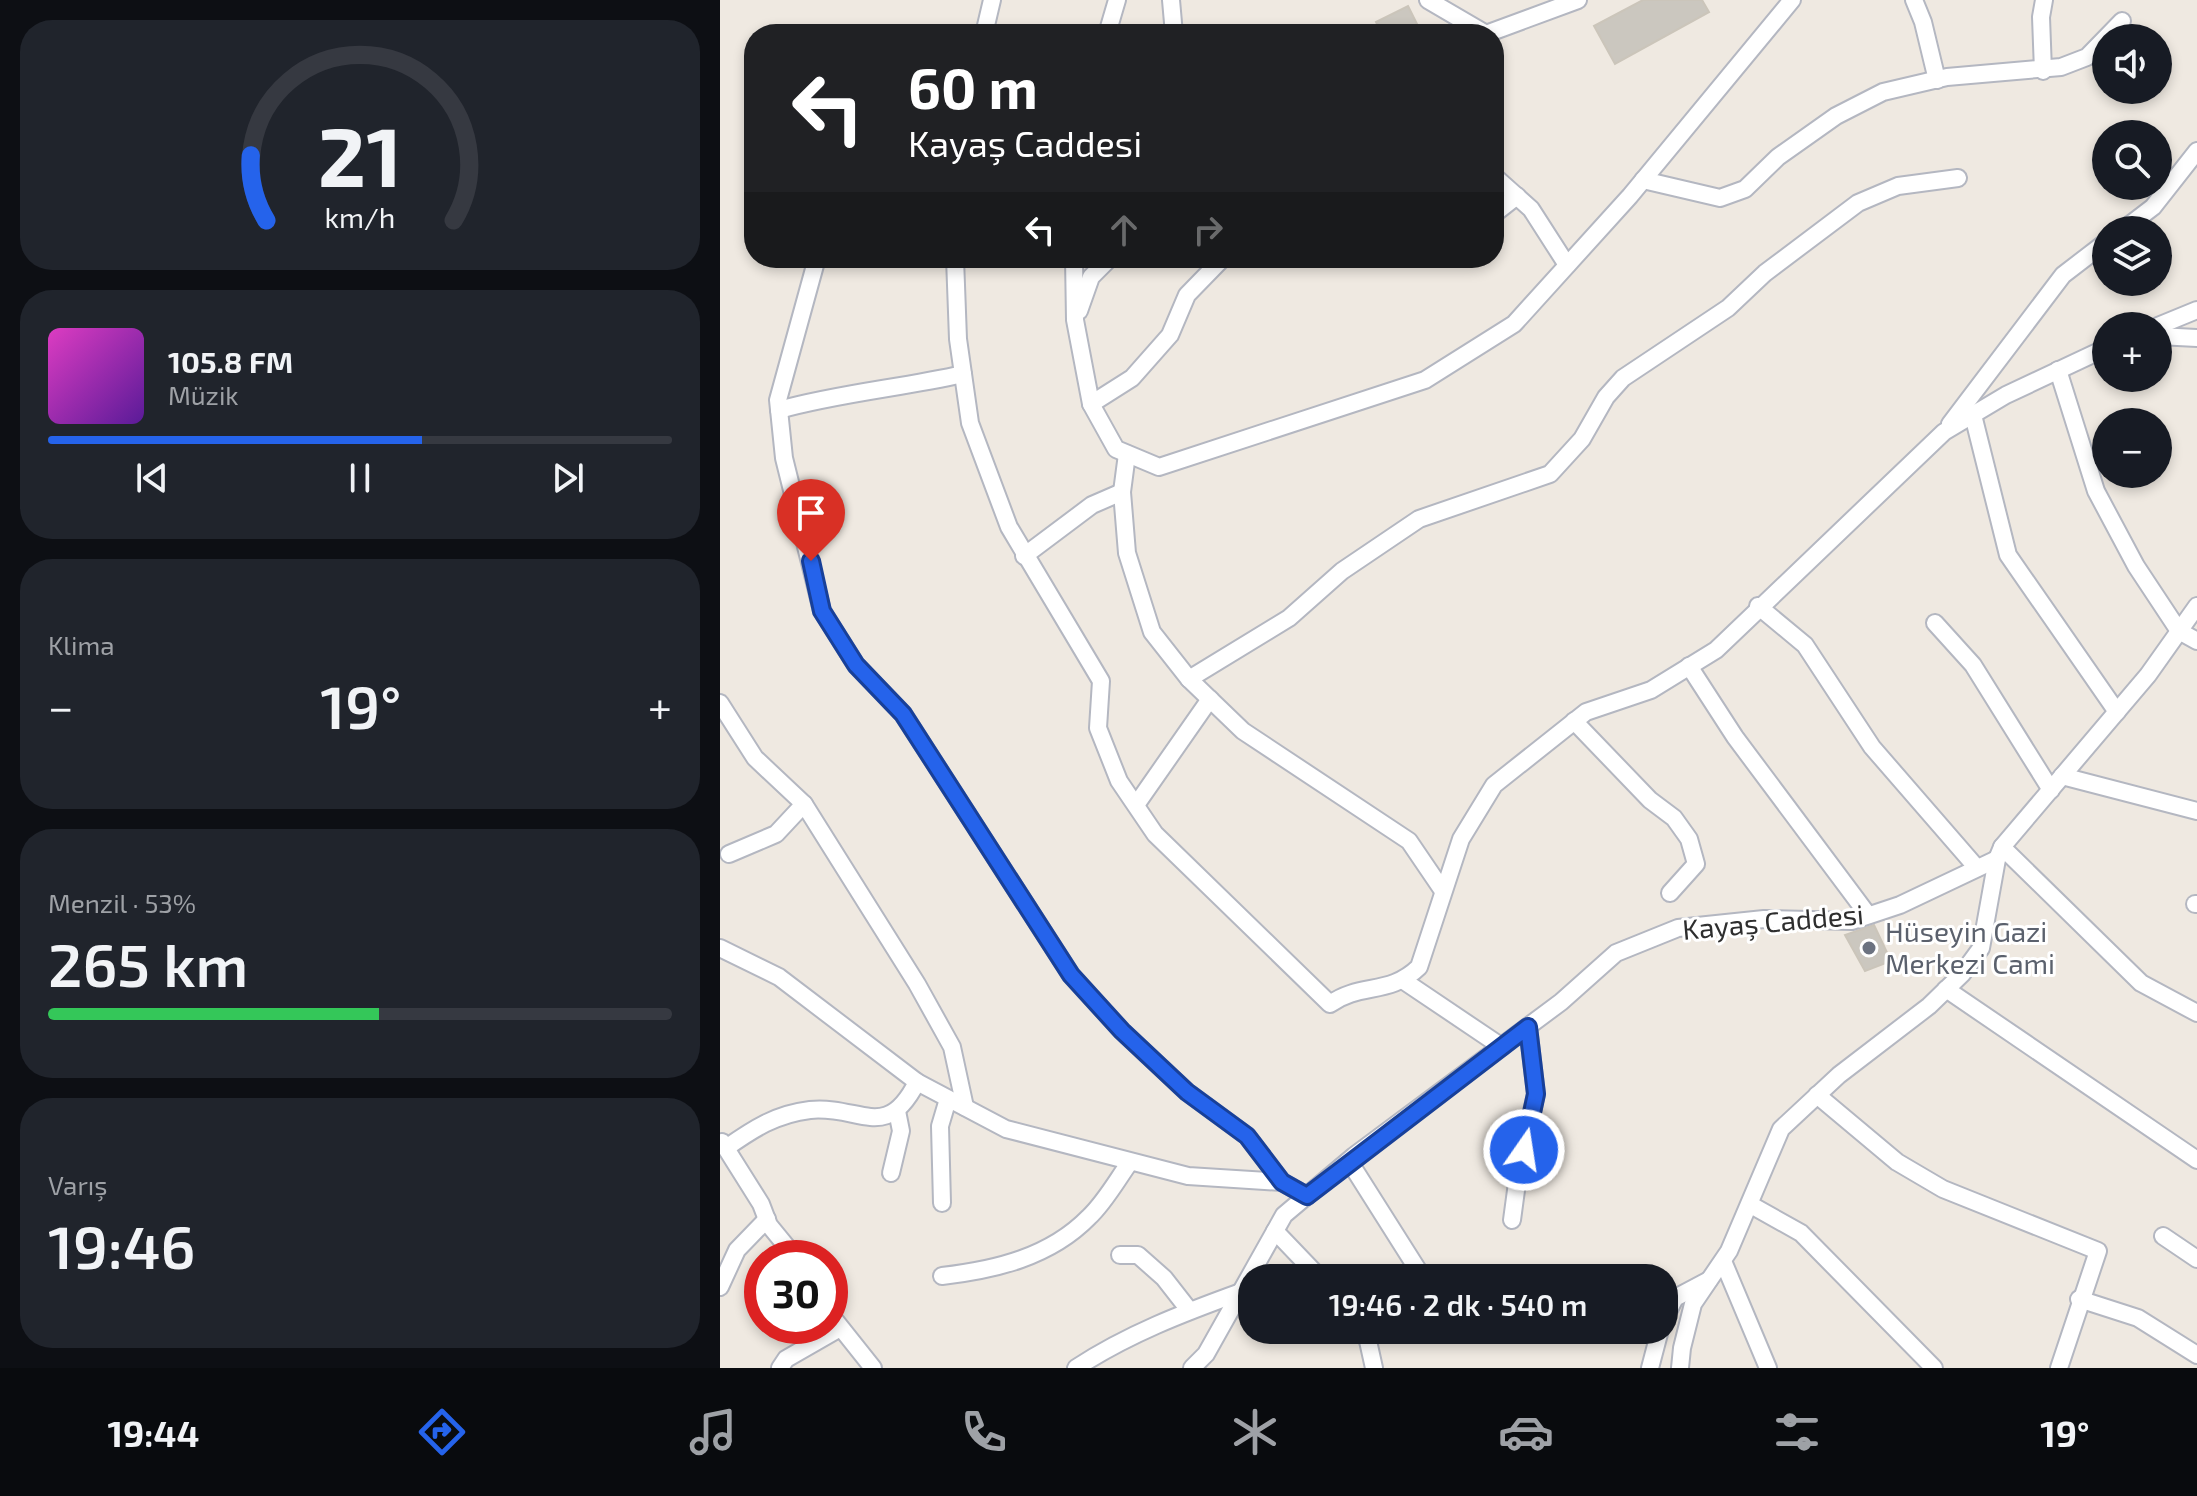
<!DOCTYPE html>
<html lang="tr">
<meta charset="utf-8">
<style>
:root{--surface:#171b24;--page:#20242c;--text:#f1f3f6;--muted:#9ea1a6;--line:#363941;--accent:#2563eb}
body{margin:0;font-family:"Exo 2",sans-serif;background:var(--page);color:var(--text);height:100vh;display:flex;flex-direction:column;font-size:30px;white-space:nowrap}
*{box-sizing:border-box;margin:0}
p{font-size:26px;color:var(--muted)}
.icon{flex:none;width:44px;height:44px;fill:none;stroke:currentColor;stroke-width:2;stroke-linecap:round;stroke-linejoin:round}
.map{position:relative;flex:1;overflow:hidden}
.sheet{display:flex;flex-direction:column;gap:20px;padding:20px;background:#0d0f14;width:720px}
.sheet>*{flex:none}
.top-card{position:absolute;left:24px;top:24px;width:760px;height:244px;border-radius:32px;box-shadow:0 4px 12px #0003;background:#202124;color:#fff;overflow:hidden}
.buttons{position:absolute;left:1372px;top:24px;display:grid;gap:16px}
.buttons a{display:grid;place-items:center;width:80px;height:80px;border-radius:50%;background:var(--surface);box-shadow:0 4px 12px #0003;font-size:40px}
.speed{position:absolute;left:24px;top:1240px;display:flex;gap:16px;font-size:40px;font-weight:700;text-align:center}
.speed>*{display:grid;place-content:center;width:104px;height:104px;border-radius:50%;background:var(--surface);box-shadow:0 4px 12px #0003;line-height:1}
.speed .limit{border:12px solid #d22;background:#fff;color:#111}
.pin{position:absolute;display:grid;place-items:center;width:68px;height:68px;color:#fff;margin:-82px -34px;border-radius:50% 50% 50% 0;rotate:-45deg;box-shadow:0 0 8px #0007}
.pin .icon{rotate:45deg}
.me{position:absolute;width:88px;margin:-44px;rotate:13deg;stroke-linejoin:round;filter:drop-shadow(0 0 6px #0008)}
.turn{display:flex;align-items:center;gap:28px;height:168px;padding:0 32px;font-size:36px}
.turn .icon{width:104px;height:104px;stroke-width:2.5}
.turn b{display:block;font-size:56px;line-height:68px}
.lanes{display:flex;align-items:center;height:76px;padding:0 32px;background:#0003;justify-content:center;gap:40px;direction:ltr}
.lanes .off{opacity:.35}
.big{font-size:60px;font-weight:600;line-height:1.1}
.sheet .widget{flex:1;display:flex;flex-direction:column;justify-content:center;gap:12px;min-width:0;padding:0 28px;border-radius:32px;background:var(--page)}
.sheet .dial{align-items:center;gap:0}
.dial svg{height:208px;overflow:visible;fill:none;stroke:var(--line);stroke-width:7;stroke-linecap:round;text-anchor:middle}
.dial text{fill:var(--text);stroke:none}
.song{display:flex;align-items:center;gap:24px}
.cover{width:96px;height:96px;border-radius:12px;background:linear-gradient(135deg,hsl(310 70% 55%),hsl(270 70% 35%))}
.played{height:8px;border-radius:4px;background:linear-gradient(90deg,var(--accent) 60%,var(--line) 60%)}
.keys{display:flex;justify-content:space-around;direction:ltr}
.heat{display:flex;justify-content:space-between;align-items:center;font-size:44px;direction:ltr}
.charge{height:12px;border-radius:6px;background:linear-gradient(90deg,#34c759 53%,var(--line) 0)}
.trip{position:absolute;left:518px;top:1264px;width:440px;height:80px;border-radius:32px;background:var(--surface);box-shadow:0 4px 12px #0003;font-weight:600;line-height:80px;text-align:center}
.dock{display:flex;height:128px;justify-content:space-around;align-items:center;background:#090b0e;color:var(--muted)}
.dock .icon{width:56px;height:56px}
.dock .active{color:var(--accent)}
.dock b{font-size:36px;color:var(--text)}
main{display:flex;flex:1;min-height:0}
.map>svg:first-child{display:block}
.building{fill:#cbc7bf;stroke:#cbc5ba;stroke-width:2}
.lines{fill:none;stroke-linecap:round;stroke-linejoin:round}
.minor-casing{stroke:#b4b7c1;stroke-width:20}
.minor{stroke:#fff;stroke-width:16}
.route-casing{stroke:#184099;stroke-width:20}
.route{stroke:#2563eb;stroke-width:14}
.worship-dot{fill:#6b7280;stroke:#fff;stroke-width:3}
.labels{text-anchor:middle;stroke-width:6;stroke-linejoin:round;paint-order:stroke}
.street-label{font-size:28px;fill:#2e2e2e;stroke:#fff}
.worship-label{font-size:28px;fill:#5b616d;stroke:#fff;text-anchor:start}
</style>
<main>
<section class="sheet">
<div class="widget dial"><svg viewBox="0 0 100 80">
<path d="M14 69A42 42 0 1 1 86 69"/>
<path d="M14 69A42 42 0 0 1 8 44" stroke="#2563eb"/>
<text x="50" y="56" font-size="32" font-weight="700">21</text>
<text x="50" y="72" font-size="11">km/h</text>
</svg></div>
<div class="widget">
<div class="song"><i class="cover"></i><div><b>105.8 FM</b><p>Müzik</p></div></div>
<div class="played"></div>
<div class="keys"><svg class="icon" aria-label="previous" viewBox="0 0 24 24"><path d="M18 5L8 12l10 7zM5 5v14"/></svg><svg class="icon" aria-label="pause" viewBox="0 0 24 24"><path d="M8 5v14M16 5v14"/></svg><svg class="icon" aria-label="next" viewBox="0 0 24 24"><path d="M6 5l10 7-10 7zM19 5v14"/></svg></div>
</div>
<div class="widget"><p>Klima</p>
<div class="heat"><a>−</a><b class="big">19°</b><a>+</a></div>
</div>
<div class="widget"><p>Menzil · 53%</p><b class="big">265 km</b><div class="charge"></div></div>
<div class="widget"><p>Varış</p><b class="big">19:46</b></div>
</section>
<div class="map">
<svg width="1477" height="1368" viewBox="0 0 1477 1368">
<rect width="100%" height="100%" fill="#efe9e1"/>
<!-- building -->
<g class="building">
<path d="M923,0H982L989,12L895,64L874,26Z"/>
<path d="M688,6L702,34H662L656,22Z"/>
<path d="M1154,925L1171,961L1145,971L1125,935Z"/>
</g>
<g class="lines">
<!-- minor casing -->
<g class="minor-casing">
<g id="minor">
<path d="M451,0L454,34"/>
<path d="M708,0L766,34"/>
<path d="M1194,0L1203,22L1217,80"/>
<path d="M264,34L272,0"/>
<path d="M387,34L397,0"/>
<path d="M766,34L858,0"/>
<path d="M1323,71L1321,17L1324,0"/>
<path d="M774,176L811,209L847,265"/>
<path d="M923,180L1000,198L1025,189L1058,157L1116,116L1163,92L1227,77L1341,67L1367,57L1402,21"/>
<path d="M774,214L797,196"/>
<path d="M1403,230L1433,207L1477,151"/>
<path d="M97,258L58,400L64,458L102,611L136,665L183,714L351,975L402,1031L467,1092L527,1136L562,1182"/>
<path d="M235,258L238,339L250,423L289,527L381,681L378,728L399,781L435,834L610,1004C641,982 669,996 699,967L741,839L774,785L866,712L931,690L996,650L1224,432L1286,395L1386,348"/>
<path d="M354,258L355,320L371,404L396,449L439,467L705,380L794,324L910,196L1072,0"/>
<path d="M359,311L371,277L390,258"/>
<path d="M1438,326L1477,310"/>
<path d="M1438,336L1477,338"/>
<path d="M1338,370L1376,491L1416,566L1459,631L1477,641"/>
<path d="M371,404L412,378L450,335L467,295L503,258"/>
<path d="M59,410C119,393 182,388 243,374"/>
<path d="M1253,415L1288,555L1397,712"/>
<path d="M1230,424L1343,275L1386,242"/>
<path d="M407,454L402,492L407,553L432,632L469,679L523,731L689,841L723,891"/>
<path d="M304,556L372,505L402,492"/>
<path d="M1038,606L1085,645L1152,747L1257,868"/>
<path d="M1215,623L1253,665L1331,790"/>
<path d="M969,666L1015,737L1148,915"/>
<path d="M469,679L569,618L622,571L699,519L830,474L862,439L886,397L903,378L1008,308L1045,273L1138,203L1178,186L1238,178"/>
<path d="M0,703L35,758L84,804L197,984L232,1047L245,1107"/>
<path d="M854,721L930,800L954,818L969,839L976,864L950,893"/>
<path d="M1342,776L1477,811"/>
<path d="M416,805L490,699"/>
<path d="M1282,847L1421,983L1477,1013"/>
<path d="M9,854L56,834L84,804"/>
<path d="M1475,904H1477"/>
<path d="M0,948L59,977L197,1082L286,1129L468,1176L562,1182L587,1196"/>
<path d="M684,981L782,1047"/>
<path d="M1226,989L1477,1160"/>
<path d="M1097,1095L1177,1162L1223,1189L1378,1251L1339,1368"/>
<path d="M2,1142L41,1204L49,1225L76,1258"/>
<path d="M6,1148C33,1129 56,1114 90,1110C141,1105 166,1143 197,1082"/>
<path d="M629,1161L698,1270"/>
<path d="M171,1173L181,1131L177,1111"/>
<path d="M222,1203L220,1126L228,1099"/>
<path d="M1031,1205L1081,1233L1214,1368"/>
<path d="M792,1220L799,1168L816,1094L808,1027"/>
<path d="M555,1231L600,1278"/>
<path d="M1443,1236L1477,1259"/>
<path d="M400,1255H418L444,1278L469,1310"/>
<path d="M1003,1261L1048,1368"/>
<path d="M222,1276C275,1270 330,1257 369,1217C385,1202 397,1180 410,1162"/>
<path d="M0,1287L17,1250L47,1219"/>
<path d="M1359,1299L1418,1318L1477,1355"/>
<path d="M110,1314L153,1368"/>
<path d="M944,1319L955,1298L989,1280"/>
<path d="M641,1330L648,1341L654,1368"/>
<path d="M60,1368L66,1359L120,1328"/>
<path d="M356,1368C408,1334 463,1313 521,1292"/>
<path d="M472,1368L486,1354L564,1215L634,1156L841,1002L896,953L958,928L1044,919L1132,921L1180,905L1277,859"/>
<path d="M930,1368L940,1330"/>
<path d="M960,1368L962,1348L973,1304L1009,1251L1061,1129L1119,1075L1209,1006L1242,974L1261,948L1277,859L1282,847L1428,675L1477,606"/>
</g>
</g>
<!-- minor -->
<use href="#minor" class="minor"/>
</g>
<g class="lines">
<!-- route casing -->
<g class="route-casing">
<path id="route" d="M91,561L102,611L136,665L183,714L351,975L402,1031L467,1092L527,1136L562,1182L587,1196L808,1027L816,1094L804,1150"/>
</g>
<!-- route -->
<use href="#route" class="route"/>
</g>
<!-- markers -->
<circle class="worship-dot" cx="1149" cy="948" r="8"/>
<g class="labels">
<!-- street labels -->
<g class="street-label">
<text transform="translate(1053 922) rotate(-5)" y="10">Kayaş Caddesi</text>
</g>
<!-- worship labels -->
<g class="worship-label">
<text x="1165" y="942">Hüseyin Gazi<tspan x="1165" dy="32">Merkezi Cami</tspan></text>
</g>
</g>
</svg>
<div class="buttons">
<a><svg class="icon" aria-label="sound" viewBox="0 0 24 24"><path d="M4 9h4l5-4v14l-5-4H4zM17 9q2 3 0 6"/></svg></a>
<a><svg class="icon" aria-label="search" viewBox="0 0 24 24"><circle cx="10" cy="10" r="6"/><path d="M15 15l6 6"/></svg></a>
<a><svg class="icon" aria-label="layers" viewBox="0 0 24 24"><path d="M12 4l9 5-9 5-9-5zM3 14l9 5 9-5"/></svg></a>
<a>+</a>
<a>−</a>
</div>
<div class="speed"><div class="limit">30</div></div>
<div class="pin" style="left:91px;top:561px;background:#d93025"><svg class="icon" aria-label="arrive" viewBox="0 0 24 24"><path d="M6 21V4h12l-3 4 3 4H6"/></svg></div>
<svg class="me" style="left:804px;top:1150px" viewBox="-20 -20 40 40"><circle r="17" fill="#2563eb" stroke="#fff" stroke-width="3"/><path d="M0-11L8 9 0 5-8 9z" fill="#fff"/></svg>
<div class="trip">19:46 · 2 dk · 540 m</div>
<div class="top-card">
<div class="turn"><svg class="icon" aria-label="left" viewBox="0 0 24 24"><path d="M17 20v-9H6M10 6l-5 5 5 5"/></svg><div><b>60 m</b>Kayaş Caddesi</div></div>
<div class="lanes"><svg class="icon" aria-label="left" viewBox="0 0 24 24"><path d="M17 20v-9H6M10 6l-5 5 5 5"/></svg><svg class="icon off" aria-label="ahead" viewBox="0 0 24 24"><path d="M12 20V5M6 11l6-6 6 6"/></svg><svg class="icon off" aria-label="right" viewBox="0 0 24 24"><path d="M7 20v-9h11M14 6l5 5-5 5"/></svg></div>
</div>
</div>
</main>
<nav class="dock">
<b>19:44</b>
<svg class="icon active" aria-label="directions" viewBox="0 0 24 24"><path d="M12 3l9 9-9 9-9-9zM9 14v-3h6M13 9l2 2-2 2"/></svg>
<svg class="icon" aria-label="music" viewBox="0 0 24 24"><path d="M9 18V5l10-2v13"/><circle cx="6" cy="18" r="3"/><circle cx="16" cy="16" r="3"/></svg>
<svg class="icon" aria-label="phone" viewBox="0 0 24 24"><path d="M5 4h4l2 5-3 2q2 4 5 5l2-3 5 2v4C11 20 4 13 5 4z"/></svg>
<svg class="icon" aria-label="climate" viewBox="0 0 24 24"><path d="M12 3v18M4 7l16 10M4 17L20 7"/></svg>
<svg class="icon" aria-label="car" viewBox="0 0 24 24"><path d="M5 17H2v-5l4-1 3-4h7l3 4 3 1v5h-3M9 17h6M6 11h13"/><circle cx="7" cy="17" r="2"/><circle cx="17" cy="17" r="2"/></svg>
<svg class="icon" aria-label="filters" viewBox="0 0 24 24"><path d="M4 7h16M4 17h16"/><circle cx="9" cy="7" r="2"/><circle cx="15" cy="17" r="2"/></svg>
<b>19°</b>
</nav>
